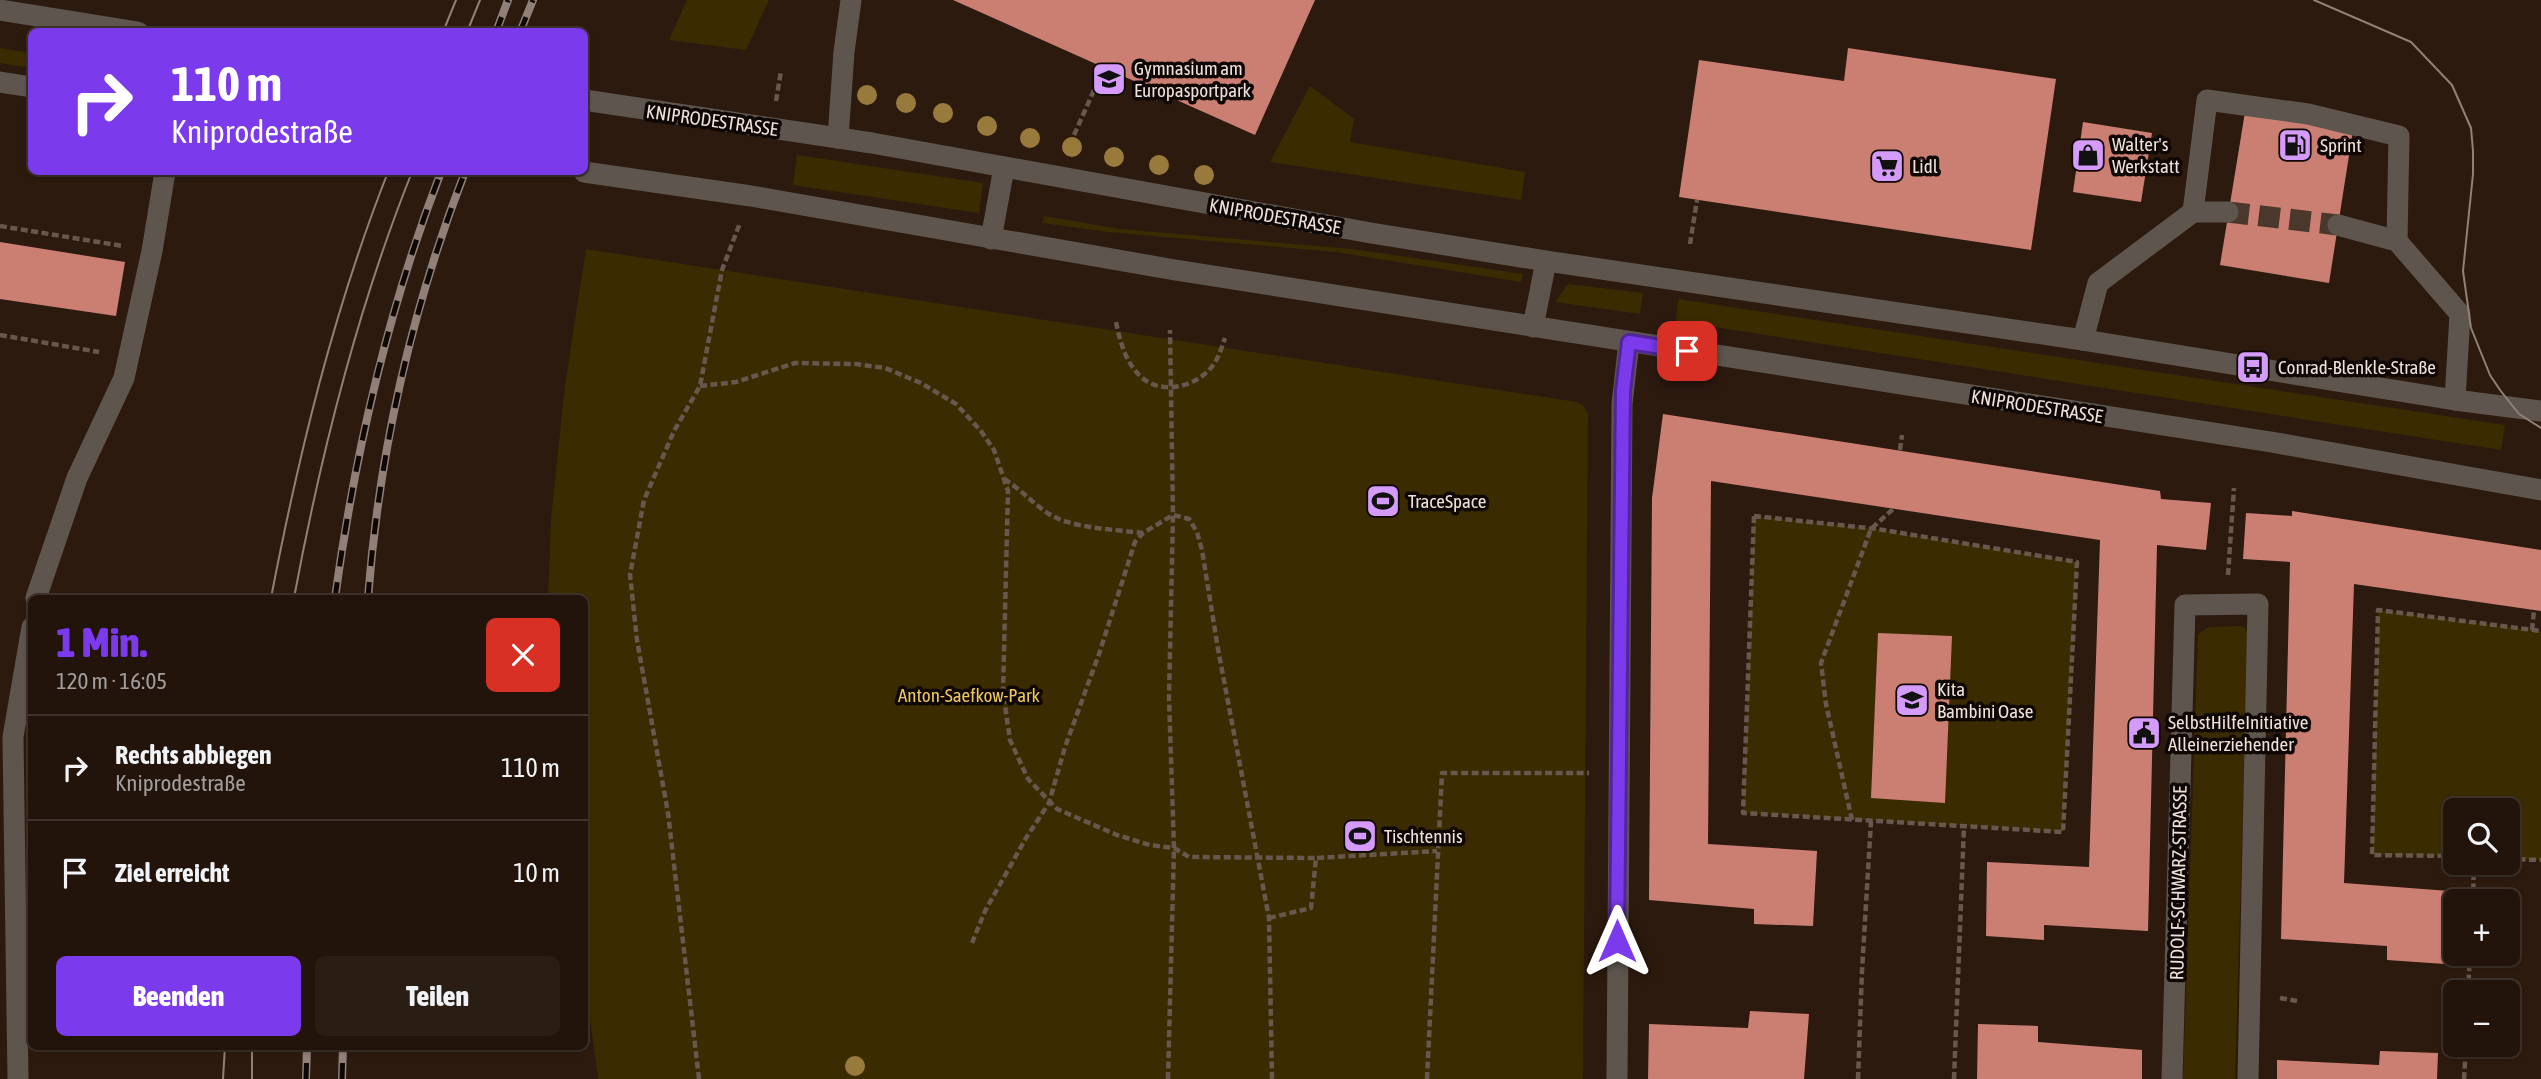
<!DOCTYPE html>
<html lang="de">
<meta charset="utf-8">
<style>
:root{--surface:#22140b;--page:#2a1d14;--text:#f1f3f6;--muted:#a29e9d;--line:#3f332c;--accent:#7c3aed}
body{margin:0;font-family:"Asap Condensed",sans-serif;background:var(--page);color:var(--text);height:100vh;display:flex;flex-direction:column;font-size:26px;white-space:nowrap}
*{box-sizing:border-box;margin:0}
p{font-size:23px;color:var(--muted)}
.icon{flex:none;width:38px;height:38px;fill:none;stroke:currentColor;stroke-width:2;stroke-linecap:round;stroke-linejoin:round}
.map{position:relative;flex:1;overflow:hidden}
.sheet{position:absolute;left:28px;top:595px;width:560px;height:455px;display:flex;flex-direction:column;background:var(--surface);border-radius:10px;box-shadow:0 2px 5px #0004,0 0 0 2px var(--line)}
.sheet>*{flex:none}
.hud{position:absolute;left:28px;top:28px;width:560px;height:147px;border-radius:10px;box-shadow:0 2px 5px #0004,0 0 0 2px var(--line);background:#7c3aed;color:#fff;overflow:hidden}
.buttons{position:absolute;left:2443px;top:798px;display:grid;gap:14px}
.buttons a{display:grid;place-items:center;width:77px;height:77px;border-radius:10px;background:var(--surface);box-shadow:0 2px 5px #0004,0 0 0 2px var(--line);font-size:35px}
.pin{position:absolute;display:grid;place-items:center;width:60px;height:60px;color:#fff;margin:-30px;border-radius:14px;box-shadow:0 4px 10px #0006}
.me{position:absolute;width:77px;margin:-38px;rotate:0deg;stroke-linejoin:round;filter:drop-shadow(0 0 5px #0008)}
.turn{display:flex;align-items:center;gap:24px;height:147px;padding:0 28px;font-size:32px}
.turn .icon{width:91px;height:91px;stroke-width:2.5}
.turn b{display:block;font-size:49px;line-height:60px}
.round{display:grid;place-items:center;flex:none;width:74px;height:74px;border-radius:10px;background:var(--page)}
.summary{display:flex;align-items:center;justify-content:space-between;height:119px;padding:0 28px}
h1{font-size:42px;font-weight:800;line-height:52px;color:var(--accent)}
.button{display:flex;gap:14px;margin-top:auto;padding:14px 28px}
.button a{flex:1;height:80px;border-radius:10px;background:var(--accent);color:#fff;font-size:28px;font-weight:800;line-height:80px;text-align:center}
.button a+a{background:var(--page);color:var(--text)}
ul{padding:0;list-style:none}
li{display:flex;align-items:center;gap:21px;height:105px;padding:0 28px;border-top:2px solid var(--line)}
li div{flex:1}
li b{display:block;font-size:26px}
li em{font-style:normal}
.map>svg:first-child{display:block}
.green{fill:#3a2b00}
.building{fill:#cb7f73}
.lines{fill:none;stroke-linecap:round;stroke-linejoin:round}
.minor-tunnel{stroke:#4a382d;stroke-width:21;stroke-dasharray:21 10;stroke-linecap:butt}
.path{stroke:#68574d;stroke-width:4.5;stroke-dasharray:7 3.5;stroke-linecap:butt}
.minor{stroke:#5e564e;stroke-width:21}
.tram{stroke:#918077;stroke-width:2}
.rail-casing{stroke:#918077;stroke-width:8}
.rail{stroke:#0f0704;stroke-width:5;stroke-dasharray:16;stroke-linecap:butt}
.tree{fill:#987a3d}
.route-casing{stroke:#51269a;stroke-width:18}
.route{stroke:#7c3aed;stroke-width:12}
.labels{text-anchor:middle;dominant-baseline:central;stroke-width:7;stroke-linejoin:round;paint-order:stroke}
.poi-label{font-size:19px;fill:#efe1da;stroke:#0f0704;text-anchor:start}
.street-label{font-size:19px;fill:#efe1da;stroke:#0f0704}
.park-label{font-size:19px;fill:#efc862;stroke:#0f0704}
</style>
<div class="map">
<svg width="2541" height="1079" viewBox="0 0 2541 1079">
<rect width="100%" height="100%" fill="#2d1a0f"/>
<g class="green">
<path d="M687,0H769L746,50L753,51L669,40Z"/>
<path d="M0,48L31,53V68L0,63Z"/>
<path d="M1310,86L1354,119L1350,142L1525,172L1521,200L1270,162Z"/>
<path d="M797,155L983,183L979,213L793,185Z"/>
<path d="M1044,216L1120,229L1353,249L1523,274L1521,282L1336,252L1108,232L1042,223Z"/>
<path d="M586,249L1577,402L1584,406L1588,415L1583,1079H598L584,975V598H548L551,519L565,385Z"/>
<path d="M1568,284L1643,293L1640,314L1555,302Z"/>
<path d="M1678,299L2505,425L2501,450L1676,321Z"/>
<path d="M1754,516L1877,529L2077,562L2063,832L1743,813Z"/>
<path d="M2378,610L2541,631V860L2508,859V810H2455V856L2372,855Z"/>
<path d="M2241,626L2246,629L2248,635L2235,1079H2183L2198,634L2209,627Z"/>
</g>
<g class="building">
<path d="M953,0H1315L1255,135Z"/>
<path d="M1848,48L2056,79L2031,250L1679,197L1699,60L1844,81Z"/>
<path d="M2245,112L2353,130L2329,283L2220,265Z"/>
<path d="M2083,122L2152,133L2141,202L2073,192Z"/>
<path d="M0,242L125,262L116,316L0,299Z"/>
<path d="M1663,414L2160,491L2161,499L2211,503L2206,550L2157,545L2148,931L2044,925V940L1986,936L1987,862L2089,867L2100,540L1711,481L1708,844L1817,851L1813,926L1754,924V909L1649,900L1652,498Z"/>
<path d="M2292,511L2541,550V611L2354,584L2344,883L2449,891L2445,964L2387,960V946L2281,939L2290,562L2243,559L2246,513L2292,516Z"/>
<path d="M1878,633L1952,636L1945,803L1871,798Z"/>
<path d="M1750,1011L1809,1014L1804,1079H1648L1649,1024L1748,1028Z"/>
<path d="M1978,1024L2038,1026V1042L2142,1050V1079H1977Z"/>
<path d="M2380,1051L2438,1053L2437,1079H2277V1060L2379,1065Z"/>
</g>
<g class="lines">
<path class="minor-tunnel" d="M2228,212L2338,225"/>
<g class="path">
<path d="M776,101L781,71"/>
<path d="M1074,135L1104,68"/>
<path d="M0,226L123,246"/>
<path d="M1690,244L1697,200"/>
<path d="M1116,322C1120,342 1126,363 1141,377C1160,394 1190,388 1207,372C1217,363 1221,350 1225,338"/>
<path d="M0,335L99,352"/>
<path d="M700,386L736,382L795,363L856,364L885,368L921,383L956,404L981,431L994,450L1008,491L1003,692L1010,740L1028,779L1057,809L1117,835L1150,845L1174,848L1189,857L1316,858"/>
<path d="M1900,450L1902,435"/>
<path d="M1004,479C1021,489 1033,504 1049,514C1074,529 1113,529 1142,533"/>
<path d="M1754,516L1877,529L2077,562L2063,832L1743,813Z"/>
<path d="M2228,575L2234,488"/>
<path d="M2532,630L2534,610"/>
<path d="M1852,820L1826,704L1821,663L1871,529L1893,509"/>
<path d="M2455,856L2372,855L2378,610L2541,631"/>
<path d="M2508,859L2541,860"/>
<path d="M2473,901L2474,863"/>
<path d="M1269,918L1311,908L1316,858L1437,851"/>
<path d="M972,943L985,911L1026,838L1049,803L1065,747L1099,654L1135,542L1143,533L1173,515L1189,519L1197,532L1202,550L1218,649L1269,918L1272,1079"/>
<path d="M2468,992L2470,954"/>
<path d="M2280,998L2297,1001"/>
<path d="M699,1079L668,813L637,640L630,575L644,500L674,431L700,386L722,270L740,223"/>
<path d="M1168,1079L1174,848L1169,697L1173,515L1170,330"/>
<path d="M1427,1079L1442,773H1589"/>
<path d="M1858,1079L1862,971L1871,821"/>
<path d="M1954,1079L1964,826"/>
<path d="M2464,1079L2466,1045"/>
</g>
<g class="minor">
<path d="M0,10L138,32"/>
<path d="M0,82L32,87"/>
<path d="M584,100L872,143L1371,233L1546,261L2083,340L2455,400L2541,411"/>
<path d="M838,138L844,52L851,0"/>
<path d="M584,172L751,196L1175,270L2271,442L2541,490"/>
<path d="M2193,212L2207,100L2308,114L2399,136L2397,241"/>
<path d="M2338,225L2397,241L2460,314L2455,400"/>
<path d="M991,239L1004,168"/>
<path d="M1533,327L1546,261"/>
<path d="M2083,340L2098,283L2193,212H2228"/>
<path d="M36,598L77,478L124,378L152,251L165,172"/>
<path d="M18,1079L13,737L32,627"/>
<path d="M1617,1079L1622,404L1629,342"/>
<path d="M2172,1079L2185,605L2258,604L2248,1079"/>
</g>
<g class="tram">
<path d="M2314,0L2411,42L2452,85L2471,128L2473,151V174L2463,271L2471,328L2490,375L2500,390L2519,414L2541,428"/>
<path d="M443,32L456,0"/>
<path d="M467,32L480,0"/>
<path d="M271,598C299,453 334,309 388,172"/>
<path d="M294,598C321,453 357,309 412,172"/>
<path d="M252,1046V1079"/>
<path d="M223,1079L225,1046"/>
</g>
<g class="rail-casing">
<g id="rail">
<path d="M496,32L508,0"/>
<path d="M520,32L533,0"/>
<path d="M335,598C355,452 388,309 441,172"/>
<path d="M368,598C379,452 412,308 465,172"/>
<path d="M306,1079L307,1046"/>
<path d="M342,1079L343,1046"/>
</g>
</g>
<use href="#rail" class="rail"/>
</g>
<g class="tree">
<circle cx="867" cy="95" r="10"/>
<circle cx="906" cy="103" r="10"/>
<circle cx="943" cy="113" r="10"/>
<circle cx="987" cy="126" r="10"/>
<circle cx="1030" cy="138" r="10"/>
<circle cx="1072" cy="147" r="10"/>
<circle cx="1114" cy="157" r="10"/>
<circle cx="1159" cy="165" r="10"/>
<circle cx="1204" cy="175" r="10"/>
<circle cx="855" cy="1066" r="10"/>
</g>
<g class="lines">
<g class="route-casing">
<path id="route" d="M1617,941L1623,391L1629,342L1687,351"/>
</g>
<use href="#route" class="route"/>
</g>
<defs>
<g id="school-square" transform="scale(1.75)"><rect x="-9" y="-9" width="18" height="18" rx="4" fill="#d59bfa" stroke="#0f0704"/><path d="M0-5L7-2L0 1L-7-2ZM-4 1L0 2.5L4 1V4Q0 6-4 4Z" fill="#111"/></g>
<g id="fuel-square" transform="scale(1.75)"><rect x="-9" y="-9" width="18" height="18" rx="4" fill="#d59bfa" stroke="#0f0704"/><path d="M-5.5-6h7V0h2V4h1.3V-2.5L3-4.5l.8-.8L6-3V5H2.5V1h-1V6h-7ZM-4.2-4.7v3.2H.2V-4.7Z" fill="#111"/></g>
<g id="shop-square" transform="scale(1.75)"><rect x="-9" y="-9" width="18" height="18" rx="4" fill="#d59bfa" stroke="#0f0704"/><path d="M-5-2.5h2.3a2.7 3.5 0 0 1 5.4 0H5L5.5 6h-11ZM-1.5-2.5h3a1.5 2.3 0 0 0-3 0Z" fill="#111"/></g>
<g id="supermarket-square" transform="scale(1.75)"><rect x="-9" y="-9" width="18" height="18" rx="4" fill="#d59bfa" stroke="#0f0704"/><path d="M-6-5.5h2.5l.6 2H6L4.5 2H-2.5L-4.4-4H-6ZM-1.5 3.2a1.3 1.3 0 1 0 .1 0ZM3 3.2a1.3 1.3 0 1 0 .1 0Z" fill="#111"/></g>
<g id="bus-square" transform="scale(1.75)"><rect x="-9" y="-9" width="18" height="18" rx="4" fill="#d59bfa" stroke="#0f0704"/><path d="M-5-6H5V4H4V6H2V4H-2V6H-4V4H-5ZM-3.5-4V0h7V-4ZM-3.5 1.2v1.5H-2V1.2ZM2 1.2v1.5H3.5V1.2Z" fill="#111"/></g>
<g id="stadium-square" transform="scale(1.75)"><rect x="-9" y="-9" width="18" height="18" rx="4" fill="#d59bfa" stroke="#0f0704"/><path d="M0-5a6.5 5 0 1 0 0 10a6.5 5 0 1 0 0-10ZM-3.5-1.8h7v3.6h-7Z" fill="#111"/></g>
<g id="civic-square" transform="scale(1.75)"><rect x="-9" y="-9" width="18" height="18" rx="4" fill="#d59bfa" stroke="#0f0704"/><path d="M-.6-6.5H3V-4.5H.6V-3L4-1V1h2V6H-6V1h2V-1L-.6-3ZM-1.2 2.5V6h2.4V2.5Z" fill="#111"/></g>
</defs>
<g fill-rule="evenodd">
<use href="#school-square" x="1109" y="79"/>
<use href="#fuel-square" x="2295" y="145"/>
<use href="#shop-square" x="2088" y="155"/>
<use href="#supermarket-square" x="1887" y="166"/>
<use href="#bus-square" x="2253" y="367"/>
<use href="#stadium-square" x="1383" y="501"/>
<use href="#school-square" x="1912" y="700"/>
<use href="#civic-square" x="2144" y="733"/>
<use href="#stadium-square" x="1360" y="836"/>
</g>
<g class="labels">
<g class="poi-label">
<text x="1134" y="68">Gymnasium am<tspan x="1134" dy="22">Europasportpark</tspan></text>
<text x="2112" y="144">Walter's<tspan x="2112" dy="22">Werkstatt</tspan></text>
<text x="2320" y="145">Sprint</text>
<text x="1912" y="166">Lidl</text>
<text x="2278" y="367">Conrad-Blenkle-Straße</text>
<text x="1408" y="501">TraceSpace</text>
<text x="1937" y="689">Kita<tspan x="1937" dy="22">Bambini Oase</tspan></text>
<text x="2168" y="722">SelbstHilfeInitiative<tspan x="2168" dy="22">Alleinerziehender</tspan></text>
<text x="1384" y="836">Tischtennis</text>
</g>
<g class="street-label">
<text transform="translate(712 120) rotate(8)">KNIPRODESTRASSE</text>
<text transform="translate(1275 216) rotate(10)">KNIPRODESTRASSE</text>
<text transform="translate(2037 406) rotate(9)">KNIPRODESTRASSE</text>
<text transform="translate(2178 883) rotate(-89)">RUDOLF-SCHWARZ-STRASSE</text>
</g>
<g class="park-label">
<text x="969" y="695">Anton-Saefkow-Park</text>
</g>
</g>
</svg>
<div class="buttons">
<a><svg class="icon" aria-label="search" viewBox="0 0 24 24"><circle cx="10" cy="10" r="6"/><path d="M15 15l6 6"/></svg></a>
<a>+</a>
<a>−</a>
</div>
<div class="pin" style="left:1687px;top:351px;background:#d93025"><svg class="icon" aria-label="arrive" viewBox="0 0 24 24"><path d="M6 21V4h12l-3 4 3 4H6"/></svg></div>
<svg class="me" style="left:1617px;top:941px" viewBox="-20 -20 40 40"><path d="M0-17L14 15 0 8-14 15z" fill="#7c3aed" stroke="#fff" stroke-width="4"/></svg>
<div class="hud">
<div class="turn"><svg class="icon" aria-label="right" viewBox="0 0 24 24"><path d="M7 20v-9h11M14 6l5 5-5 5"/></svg><div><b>110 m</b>Kniprodestraße</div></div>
</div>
<section class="sheet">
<div class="summary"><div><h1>1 Min.</h1><p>120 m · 16:05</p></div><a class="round" style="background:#d93025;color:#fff"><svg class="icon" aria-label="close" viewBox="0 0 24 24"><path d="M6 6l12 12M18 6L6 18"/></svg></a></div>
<ul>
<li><svg class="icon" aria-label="right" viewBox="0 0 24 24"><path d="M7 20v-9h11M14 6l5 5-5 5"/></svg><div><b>Rechts abbiegen</b><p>Kniprodestraße</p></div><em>110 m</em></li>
<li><svg class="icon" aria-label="arrive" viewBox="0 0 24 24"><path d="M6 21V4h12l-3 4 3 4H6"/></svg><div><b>Ziel erreicht</b></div><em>10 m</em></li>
</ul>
<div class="button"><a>Beenden</a><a>Teilen</a></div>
</section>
</div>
